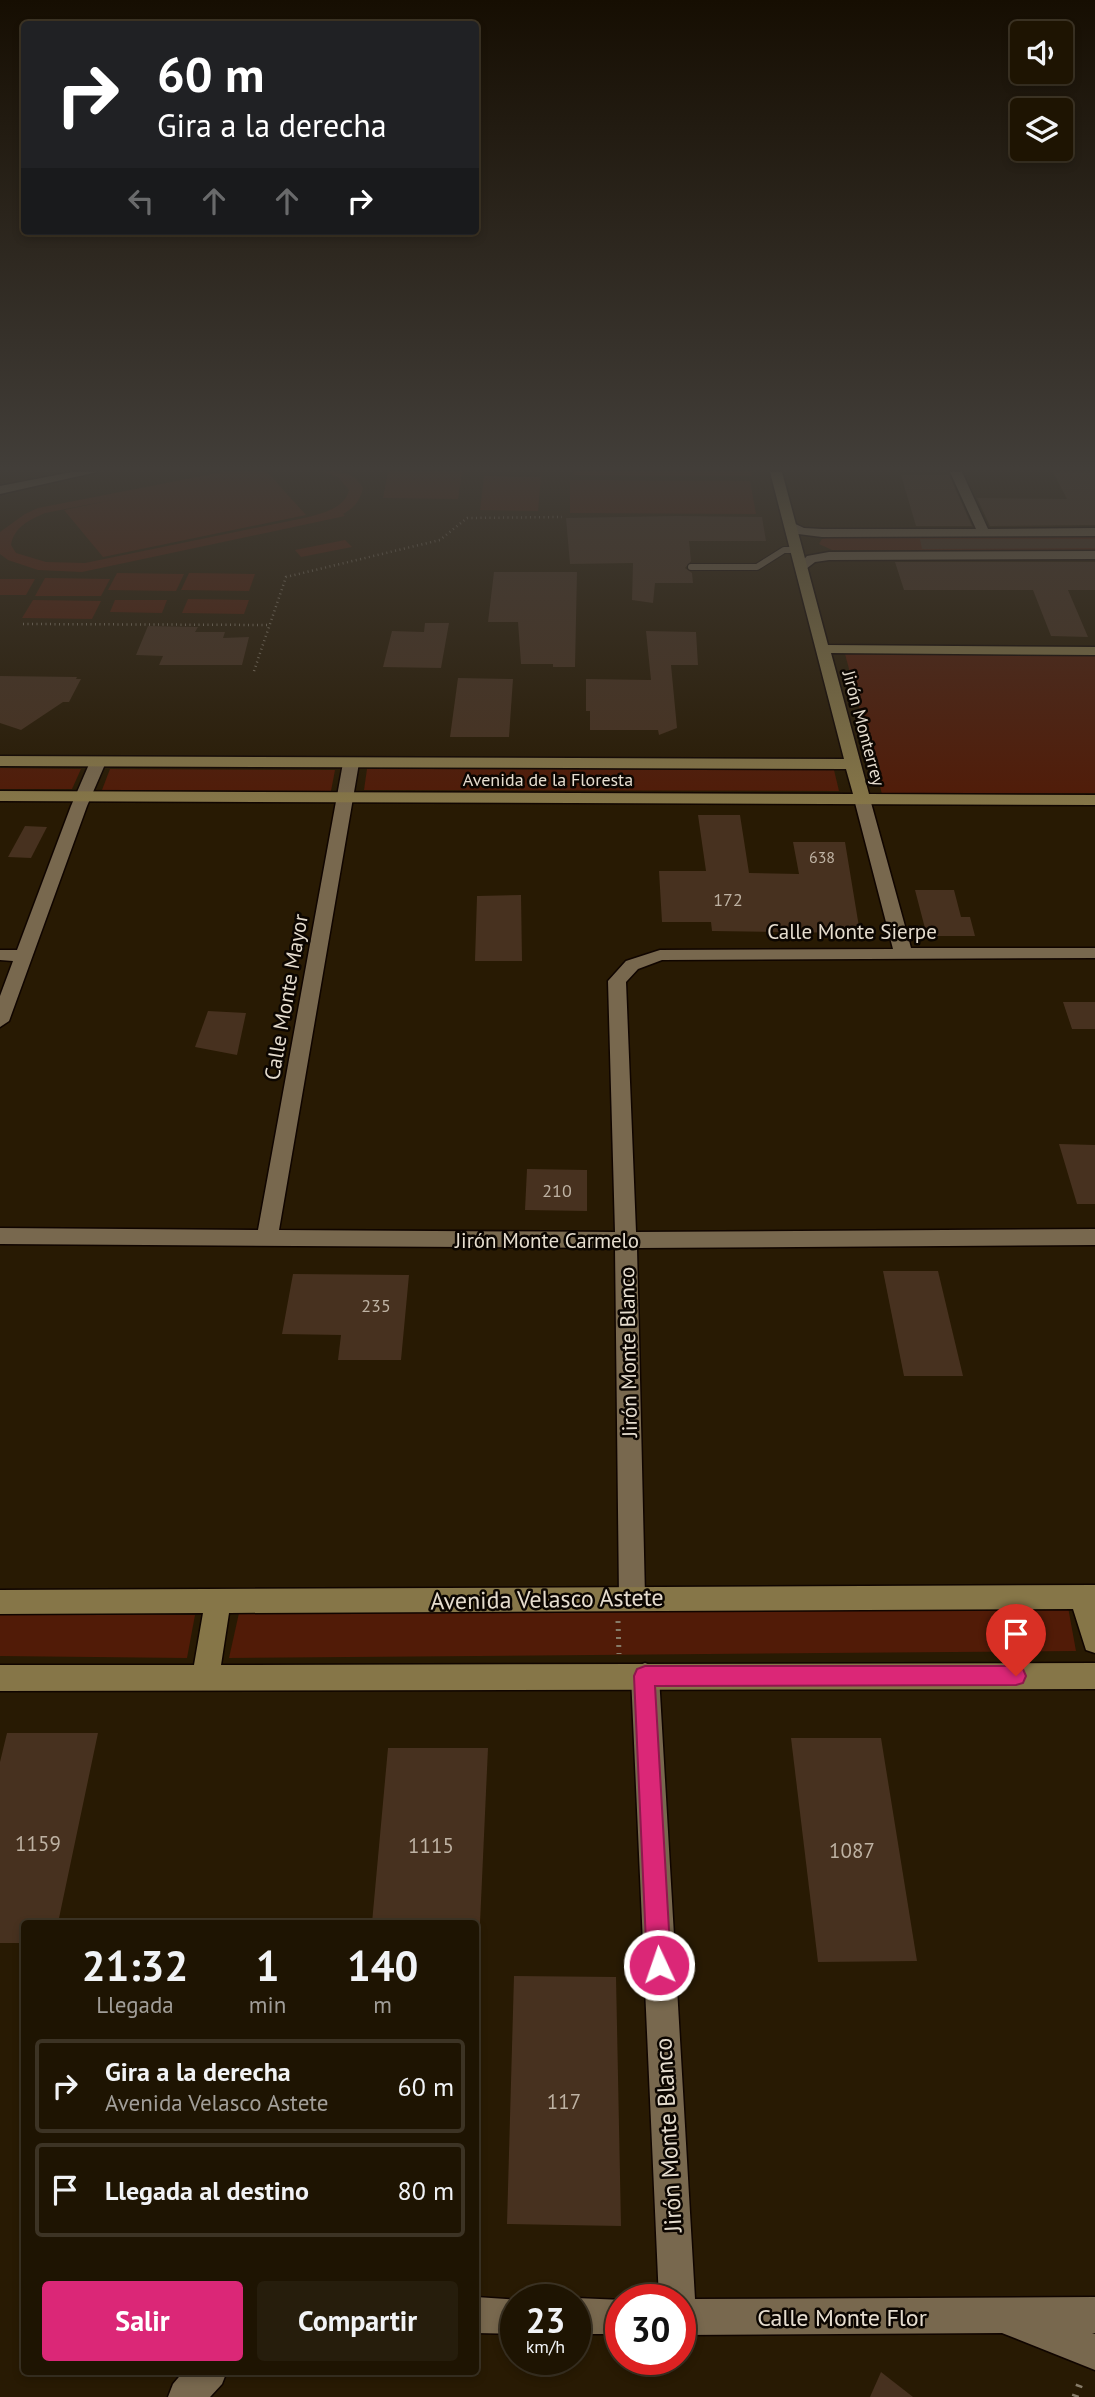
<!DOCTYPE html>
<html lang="es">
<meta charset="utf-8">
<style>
:root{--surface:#1e1402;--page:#261d0c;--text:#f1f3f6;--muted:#a19e99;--line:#3c3324;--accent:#db2777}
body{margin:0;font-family:"PT Sans",sans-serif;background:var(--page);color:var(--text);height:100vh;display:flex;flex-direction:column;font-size:26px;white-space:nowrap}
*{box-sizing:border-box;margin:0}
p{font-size:23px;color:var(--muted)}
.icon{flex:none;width:38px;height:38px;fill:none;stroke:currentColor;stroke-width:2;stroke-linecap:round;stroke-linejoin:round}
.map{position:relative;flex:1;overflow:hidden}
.drawer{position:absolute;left:21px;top:1920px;width:458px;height:455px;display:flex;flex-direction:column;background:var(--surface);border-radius:7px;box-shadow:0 4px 10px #0003,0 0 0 2px var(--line)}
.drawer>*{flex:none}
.guide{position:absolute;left:21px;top:21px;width:458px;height:214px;border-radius:7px;box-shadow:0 4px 10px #0003,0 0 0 2px var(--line);background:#202124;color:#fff;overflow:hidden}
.controls{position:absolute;left:1010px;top:21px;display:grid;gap:14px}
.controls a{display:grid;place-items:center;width:63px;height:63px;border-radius:7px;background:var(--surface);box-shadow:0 4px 10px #0003,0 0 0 2px var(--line);font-size:35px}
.speed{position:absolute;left:500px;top:2284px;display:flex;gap:14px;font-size:35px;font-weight:700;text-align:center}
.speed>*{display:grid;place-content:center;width:91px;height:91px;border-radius:50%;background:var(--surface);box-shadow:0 4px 10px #0003,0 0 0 2px var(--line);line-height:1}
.speed small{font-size:18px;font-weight:400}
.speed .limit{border:10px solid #d22;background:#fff;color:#111}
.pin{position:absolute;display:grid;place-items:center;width:60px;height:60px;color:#fff;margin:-72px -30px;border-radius:50% 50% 50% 0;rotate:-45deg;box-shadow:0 0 7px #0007}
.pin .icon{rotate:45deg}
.me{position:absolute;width:77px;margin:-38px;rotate:357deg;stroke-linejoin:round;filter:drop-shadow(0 0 5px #0008)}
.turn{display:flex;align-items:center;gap:24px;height:147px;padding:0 21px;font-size:32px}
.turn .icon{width:91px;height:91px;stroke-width:2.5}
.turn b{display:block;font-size:49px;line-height:60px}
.lanes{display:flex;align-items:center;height:66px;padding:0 21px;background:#0003;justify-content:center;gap:35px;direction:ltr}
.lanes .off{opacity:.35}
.eta{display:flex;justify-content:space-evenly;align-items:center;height:119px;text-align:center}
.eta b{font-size:42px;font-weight:600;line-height:49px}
.action{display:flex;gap:14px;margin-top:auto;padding:14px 21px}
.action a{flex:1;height:80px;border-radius:7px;background:var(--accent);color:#fff;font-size:28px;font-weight:600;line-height:80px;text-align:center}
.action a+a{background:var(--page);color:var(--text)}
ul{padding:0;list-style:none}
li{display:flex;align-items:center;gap:21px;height:94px;margin:0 14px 10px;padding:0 7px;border:4px solid var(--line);border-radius:7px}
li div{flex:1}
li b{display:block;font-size:26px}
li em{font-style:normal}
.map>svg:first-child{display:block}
.green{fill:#511b07}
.building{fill:#47311f}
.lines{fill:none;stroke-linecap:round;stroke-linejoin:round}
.lane-casing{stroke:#100500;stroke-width:8}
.street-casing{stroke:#100500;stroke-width:3}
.secondary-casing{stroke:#100500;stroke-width:3}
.path-far2{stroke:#877c69;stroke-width:2.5;stroke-dasharray:1 3.5;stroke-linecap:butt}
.path-far1{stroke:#877c69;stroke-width:5;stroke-dasharray:2 6;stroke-linecap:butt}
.path{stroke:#877c69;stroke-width:7;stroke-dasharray:2.5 8;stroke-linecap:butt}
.lane{stroke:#78684e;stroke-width:6}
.street{fill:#78684e;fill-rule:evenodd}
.secondary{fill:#867648;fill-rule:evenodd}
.route{fill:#db2777;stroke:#8e194d;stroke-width:2}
.labels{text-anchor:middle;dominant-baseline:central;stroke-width:5;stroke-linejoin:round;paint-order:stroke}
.far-number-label{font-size:16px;fill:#beb2a3}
.far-street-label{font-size:18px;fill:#e6ddcf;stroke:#0c0601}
.number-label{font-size:18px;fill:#beb2a3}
.street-label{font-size:21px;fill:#e6ddcf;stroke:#0c0601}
.near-number-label{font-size:21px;fill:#beb2a3}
.near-street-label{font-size:24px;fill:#e6ddcf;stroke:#0c0601}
</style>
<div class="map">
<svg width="1095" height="2397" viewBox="0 0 1095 2397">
<rect width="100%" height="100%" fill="#281a03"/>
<g class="green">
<path d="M223,472H267L306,515L103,557L64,510L117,499L45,513C29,520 14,527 11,545L16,553L46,562L85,563L304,518C320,514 345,509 349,490L338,477L323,472C341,472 353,471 363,488C360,501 355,507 343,514L345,516L82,572L38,570L8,560L0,554V532L25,514L38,508Z"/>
<path d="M388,472H462L458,499L383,498Z"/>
<path d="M574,472H751L752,476L574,475Z"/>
<path d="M484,476L541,477L538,511L480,510Z"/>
<path d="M570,480L750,481L756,514L570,513Z"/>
<path d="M829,537H1095V550H832L819,544L822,539Z"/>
<path d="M345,540L352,547L301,557L295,550Z"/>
<path d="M117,573L184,574L176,591L108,590Z"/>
<path d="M189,573L255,574L249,591L181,590Z"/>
<path d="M45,578L110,579L101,596H35Z"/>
<path d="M0,579H35L26,595H0Z"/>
<path d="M188,599L249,600L244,614L182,613Z"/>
<path d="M33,600L101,601L92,619L22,618Z"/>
<path d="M115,600H167L162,613L110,612Z"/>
<path d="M844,650L1095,654V793L882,794Z"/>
<path d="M0,768L81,769L72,789H0Z"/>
<path d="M110,769L335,770L331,791L102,790Z"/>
<path d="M367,769L834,770L839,791L364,790Z"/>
<path d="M1068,1607L1076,1651L229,1658L239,1613Z"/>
<path d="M0,1613L195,1615L187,1658L0,1656Z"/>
</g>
<g class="building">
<path d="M1053,472H1095V525L990,526L977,498L1067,499Z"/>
<path d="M901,475H949L972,526H916Z"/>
<path d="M677,516L762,517L766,541H689L691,561L685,568L692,573L693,583H655L653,603L632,600L633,563L570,564L566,518Z"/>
<path d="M920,539H1095V548L922,549Z"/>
<path d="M895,562H1095V590H1068L1088,637L1051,636L1033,590H904Z"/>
<path d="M494,572H577L575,667H553V664H521L518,622H488Z"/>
<path d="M425,623H449L441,668L383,667L392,631L424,632Z"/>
<path d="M148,626L198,627L195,632H225L223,638L249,637L242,665H159L163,656L136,655Z"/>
<path d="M646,631L696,632L698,665H671L677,728L659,735L658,730H590V711H586V679L651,680Z"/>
<path d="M0,676L77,677L76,679H81L69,702H63L21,730L0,723Z"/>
<path d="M458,678L513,679L509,737H450Z"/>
<path d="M698,815H740L749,873L799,874L793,842H845L860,933L712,931L711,922H662L659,871H706Z"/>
<path d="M25,826L47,827L31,858L8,857Z"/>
<path d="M915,890H954L961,917H970L975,936H927Z"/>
<path d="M521,895L522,961H475L477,896Z"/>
<path d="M1063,1002H1095V1029H1072Z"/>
<path d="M208,1011L246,1013L237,1055L195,1047Z"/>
<path d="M1059,1144L1095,1145V1204H1077Z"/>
<path d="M527,1169L587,1170V1211L525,1210Z"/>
<path d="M883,1271H938L963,1376H904Z"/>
<path d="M293,1274L409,1275L401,1360H338L341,1335L282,1334Z"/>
<path d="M7,1733H98L58,1923H24V1943H0V1762Z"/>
<path d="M791,1738H881L917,1961L818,1962Z"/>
<path d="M388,1748H488L480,1923H372Z"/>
<path d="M514,1976L616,1977L621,2226L507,2224Z"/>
<path d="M881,2372L913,2397H870Z"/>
</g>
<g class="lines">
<g class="lane-casing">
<path id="lane" d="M691,567H757L784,550H796"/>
</g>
<g class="street-casing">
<g id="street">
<path d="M72,472H97L0,494V486Z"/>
<path d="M950,472H962L988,529L1095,528V536L822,537L798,534L785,526L791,522L804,528L822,529H976Z"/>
<path d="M1095,551V559L829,560L815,562L802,572L796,568L807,556L829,552Z"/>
<path d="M98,757L106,762L87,806L9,1021L0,1027V996L13,961L0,960V950H17L71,806L90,762Z"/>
<path d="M351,758L359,763L279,1230L615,1232L608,981L626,961L660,950L893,949L854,799L856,796H868L870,799L911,948H1095V958L662,960L638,969L626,982L636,1232L1095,1229V1245L637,1248L645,1597L641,1605L632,1609L623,1605L619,1597L615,1248L0,1244V1228L258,1230L343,763Z"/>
<path d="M645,1663L655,1667L659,1676L695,2299L1095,2297V2333H1092L1095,2334V2370L1002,2333L681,2335V2300H659L631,1676L635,1667Z"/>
<path d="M476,2297L519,2300H516V2334L476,2333Z"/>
<path d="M576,2298L624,2300H621V2334H576V2300H573Z"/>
<path d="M184,2371H227L222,2384L210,2397H168L173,2384Z"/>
</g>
</g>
<g class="secondary-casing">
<g id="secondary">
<path d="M770,472H782L828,645L1095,647V655L831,653L869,794L1095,795V805L0,801V791L853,794L846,769L0,766V756L844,759Z"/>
<path d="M1095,1585V1653L1086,1650L1073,1609L229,1613L221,1665L1095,1663V1689L0,1691V1665H194L203,1613L0,1614V1590Z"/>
</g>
</g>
<g class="path-far2">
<path d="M23,624L270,625"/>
<path d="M254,671L286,577L440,540L467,518L562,517"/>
</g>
<path class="path-far1" d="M618,1621L619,1654"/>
<path class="path" d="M1075,2397L1082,2378"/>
<use href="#lane" class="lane"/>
<use href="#street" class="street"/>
<use href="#secondary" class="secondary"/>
</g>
<linearGradient id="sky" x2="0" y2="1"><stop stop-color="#160e02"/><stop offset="0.58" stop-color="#423e39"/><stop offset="1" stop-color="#423e39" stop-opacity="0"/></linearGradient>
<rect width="1095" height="808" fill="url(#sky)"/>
<path class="route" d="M645,1666H1016L1023,1669L1026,1676L1023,1683L1016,1685L655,1686L671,1965L667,1973L659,1977L651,1973L647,1965L634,1676L637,1669Z"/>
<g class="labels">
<g class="far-number-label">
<text x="822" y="857">638</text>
</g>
<g class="far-street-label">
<text transform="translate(864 728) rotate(75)">Jirón Monterrey</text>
<text x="548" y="779">Avenida de la Floresta</text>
</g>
<g class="number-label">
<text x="728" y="899">172</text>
<text x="557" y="1190">210</text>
<text x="376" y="1305">235</text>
</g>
<g class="street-label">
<text x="852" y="931">Calle Monte Sierpe</text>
<text transform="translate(286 997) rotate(-80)">Calle Monte Mayor</text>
<text x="547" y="1240">Jirón Monte Carmelo</text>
<text transform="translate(628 1352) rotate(-91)">Jirón Monte Blanco</text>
</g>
<g class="near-number-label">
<text x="38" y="1843">1159</text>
<text x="431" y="1845">1115</text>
<text x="852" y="1850">1087</text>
<text x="564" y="2101">117</text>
</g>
<g class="near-street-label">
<text transform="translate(547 1599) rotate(-1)">Avenida Velasco Astete</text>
<text transform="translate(668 2135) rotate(-93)">Jirón Monte Blanco</text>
<text x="842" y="2317">Calle Monte Flor</text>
</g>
</g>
</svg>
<div class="controls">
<a><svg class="icon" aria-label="sound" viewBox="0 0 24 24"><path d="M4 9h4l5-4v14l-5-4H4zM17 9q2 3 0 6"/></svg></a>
<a><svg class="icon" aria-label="layers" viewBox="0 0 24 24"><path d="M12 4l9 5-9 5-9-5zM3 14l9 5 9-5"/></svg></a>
</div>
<div class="speed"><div>23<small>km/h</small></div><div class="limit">30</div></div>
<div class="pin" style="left:1016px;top:1676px;background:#d93025"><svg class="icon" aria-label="arrive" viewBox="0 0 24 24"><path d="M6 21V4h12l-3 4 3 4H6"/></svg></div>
<svg class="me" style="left:659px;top:1965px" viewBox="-20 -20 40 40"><circle r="17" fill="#db2777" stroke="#fff" stroke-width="3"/><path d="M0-11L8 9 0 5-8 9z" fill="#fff"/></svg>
<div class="guide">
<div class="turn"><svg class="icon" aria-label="right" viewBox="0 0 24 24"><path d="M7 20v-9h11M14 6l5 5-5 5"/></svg><div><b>60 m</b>Gira a la derecha</div></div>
<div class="lanes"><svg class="icon off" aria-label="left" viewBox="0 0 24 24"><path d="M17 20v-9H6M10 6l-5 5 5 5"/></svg><svg class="icon off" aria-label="ahead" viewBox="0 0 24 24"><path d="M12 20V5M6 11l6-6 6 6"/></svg><svg class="icon off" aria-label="ahead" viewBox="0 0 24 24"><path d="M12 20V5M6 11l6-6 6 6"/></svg><svg class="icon" aria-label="right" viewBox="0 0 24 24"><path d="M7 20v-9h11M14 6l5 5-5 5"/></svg></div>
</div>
<section class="drawer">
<div class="eta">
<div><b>21:32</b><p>Llegada</p></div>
<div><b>1</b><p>min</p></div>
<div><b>140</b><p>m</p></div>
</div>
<ul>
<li><svg class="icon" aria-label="right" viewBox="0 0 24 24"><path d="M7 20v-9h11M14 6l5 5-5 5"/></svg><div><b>Gira a la derecha</b><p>Avenida Velasco Astete</p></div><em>60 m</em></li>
<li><svg class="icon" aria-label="arrive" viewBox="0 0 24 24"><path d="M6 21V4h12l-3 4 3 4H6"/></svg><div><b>Llegada al destino</b></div><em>80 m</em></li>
</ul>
<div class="action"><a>Salir</a><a>Compartir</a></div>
</section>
</div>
